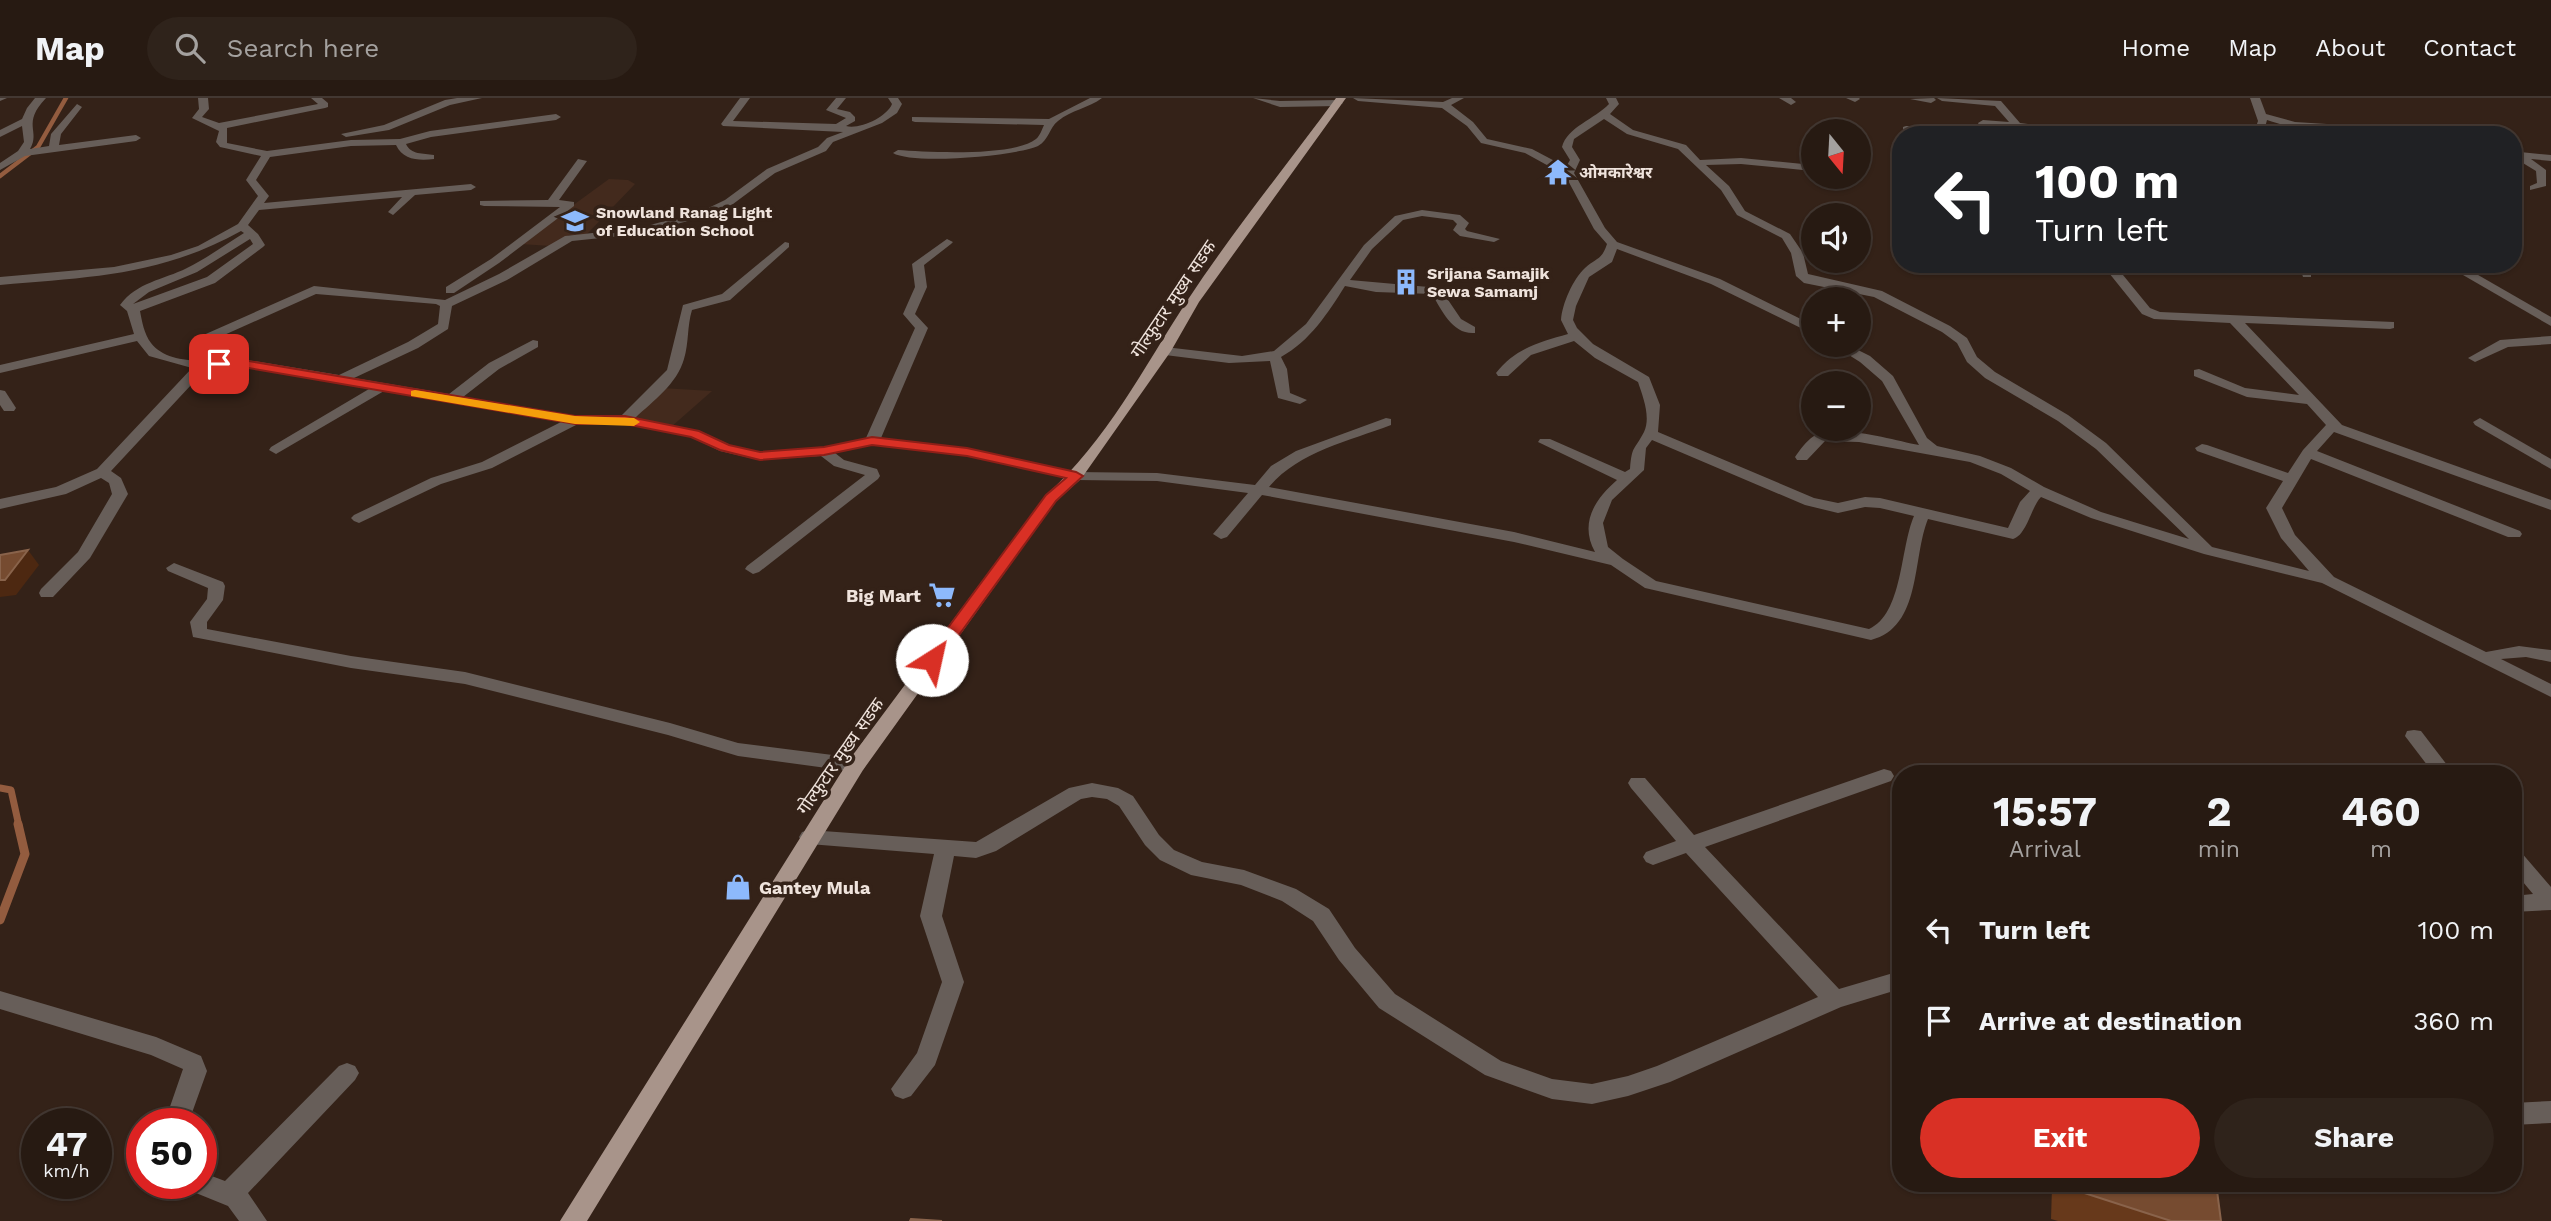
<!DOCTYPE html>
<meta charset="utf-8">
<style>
:root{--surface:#271a12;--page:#2f231b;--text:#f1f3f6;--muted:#a4a19f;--line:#433832;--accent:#d93025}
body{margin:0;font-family:"Work Sans","Noto Sans Devanagari",sans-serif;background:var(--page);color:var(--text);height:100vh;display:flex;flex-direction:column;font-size:26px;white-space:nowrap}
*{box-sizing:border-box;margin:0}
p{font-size:23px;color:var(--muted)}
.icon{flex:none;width:38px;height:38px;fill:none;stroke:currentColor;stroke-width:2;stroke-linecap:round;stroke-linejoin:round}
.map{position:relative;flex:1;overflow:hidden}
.side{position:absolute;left:1892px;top:667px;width:630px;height:427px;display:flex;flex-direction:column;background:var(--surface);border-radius:28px;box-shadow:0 2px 5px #0004,0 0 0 2px var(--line)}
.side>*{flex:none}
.guide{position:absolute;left:1892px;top:28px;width:630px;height:147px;border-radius:28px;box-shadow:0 2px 5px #0004,0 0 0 2px var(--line);background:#202124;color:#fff;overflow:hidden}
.needle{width:46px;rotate:162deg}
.controls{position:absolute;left:1801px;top:21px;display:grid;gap:14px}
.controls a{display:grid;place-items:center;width:70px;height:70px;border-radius:50%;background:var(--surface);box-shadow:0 2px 5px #0004,0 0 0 2px var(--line);font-size:35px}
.speed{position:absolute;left:21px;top:1010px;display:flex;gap:14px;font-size:35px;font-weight:700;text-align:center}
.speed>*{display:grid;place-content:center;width:91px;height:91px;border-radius:50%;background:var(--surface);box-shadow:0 2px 5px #0004,0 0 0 2px var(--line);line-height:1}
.speed small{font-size:18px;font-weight:400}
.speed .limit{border:10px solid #d22;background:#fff;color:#111}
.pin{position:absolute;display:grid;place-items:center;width:60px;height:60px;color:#fff;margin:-30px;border-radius:14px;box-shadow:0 4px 10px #0006}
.me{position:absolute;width:77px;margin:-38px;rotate:35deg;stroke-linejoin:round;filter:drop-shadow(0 0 5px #0008)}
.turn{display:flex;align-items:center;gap:24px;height:147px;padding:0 28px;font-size:32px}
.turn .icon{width:91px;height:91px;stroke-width:2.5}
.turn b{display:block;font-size:49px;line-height:60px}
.eta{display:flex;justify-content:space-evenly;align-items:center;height:119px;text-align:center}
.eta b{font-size:42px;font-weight:700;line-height:49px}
.action{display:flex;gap:14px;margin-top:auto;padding:14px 28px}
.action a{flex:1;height:80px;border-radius:42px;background:var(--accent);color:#fff;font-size:28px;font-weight:700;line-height:80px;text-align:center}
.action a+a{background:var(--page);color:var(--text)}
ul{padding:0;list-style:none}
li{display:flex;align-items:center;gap:21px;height:91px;padding:0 28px}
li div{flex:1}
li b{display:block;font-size:26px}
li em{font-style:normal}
header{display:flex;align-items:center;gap:42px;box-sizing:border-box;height:98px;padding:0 35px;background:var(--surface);border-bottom:2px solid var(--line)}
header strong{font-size:33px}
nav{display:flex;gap:38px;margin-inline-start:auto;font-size:24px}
.search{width:490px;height:63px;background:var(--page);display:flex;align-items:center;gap:18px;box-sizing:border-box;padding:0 24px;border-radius:38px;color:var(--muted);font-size:26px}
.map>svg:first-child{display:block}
.built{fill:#432a1d}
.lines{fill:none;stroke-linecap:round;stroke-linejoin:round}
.stream-far2{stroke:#935c3f;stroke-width:4.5}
.stream-far1{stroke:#935c3f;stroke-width:7}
.stream{stroke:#935c3f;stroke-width:9}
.minor{fill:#675e59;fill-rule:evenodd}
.major{fill:#a8948a;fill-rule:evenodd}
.wall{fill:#67391b}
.shaded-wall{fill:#4d2811}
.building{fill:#764b30;stroke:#89634b;stroke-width:2}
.route{fill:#d93025;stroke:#8d1f18;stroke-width:2}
.slow{fill:#f59e0b}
.labels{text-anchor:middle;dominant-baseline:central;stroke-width:7;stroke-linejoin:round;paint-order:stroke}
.far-poi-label{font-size:16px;font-weight:bold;fill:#efe3dc;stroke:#342218;text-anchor:start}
.street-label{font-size:18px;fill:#efe3dc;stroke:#342218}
.poi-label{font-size:18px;font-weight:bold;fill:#efe3dc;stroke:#342218;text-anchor:end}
</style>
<header>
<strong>Map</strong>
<div class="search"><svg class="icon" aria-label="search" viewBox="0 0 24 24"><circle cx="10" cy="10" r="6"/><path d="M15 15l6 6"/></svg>Search here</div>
<nav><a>Home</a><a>Map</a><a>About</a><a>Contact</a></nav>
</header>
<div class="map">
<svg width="2551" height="1123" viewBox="0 0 2551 1123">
<rect width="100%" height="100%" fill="#342218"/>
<g class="built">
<path d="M609,81L628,82L635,86L588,135L583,138L569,137L551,148L520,146Z"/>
<path d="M661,290L712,293L671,329L633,321Z"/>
</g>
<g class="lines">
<path class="stream-far2" d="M0,78L38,49L66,0"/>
<path class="stream-far1" d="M0,690L11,692L19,728"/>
<path class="stream" d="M0,822L25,756L18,726"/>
<g class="minor">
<path d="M0,0H7L0,3Z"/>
<path d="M35,0H46C21,26 41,33 30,51L49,48L51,36L77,6L82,9L61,36L59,47L136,37L141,40L136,43L25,58L0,72V65L18,53L24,44L22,28L0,39V32L22,21L27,10Z"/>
<path d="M198,0H208L209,11L202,19L219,25L318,6L311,0H322L328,5V9L325,10L227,30V45L267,53L351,42L400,41L430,33L556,16L561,19L556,22L431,39L406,46C411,57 423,55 434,57V61C419,63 403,62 396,47L351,48L270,59L256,82L269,98L264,105L471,86L476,89L471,92L415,97L393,117L388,114L402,99L259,112L248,127L258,136L265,147L263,149L215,185L140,213C142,223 144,236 151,245C166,265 202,264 224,261L199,245V239L314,188L445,202L499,176L565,138L639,130L702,113L725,102L767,71L818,49L827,40L843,34L723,28L721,26L740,0H750L733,23L836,26L846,20L826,12L836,0H846L837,11L850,14L855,19V23L846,28C859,32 887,19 892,6L888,0H898L902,6L897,15L882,25L833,44L826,53L775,75L733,106L710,117L640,136L572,143L507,182L452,208L448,231L418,250L354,280L449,296L489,265L533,242L538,243V249L499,271L463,299L575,318H621L667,272L683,207L722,196L785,144L789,145V149L730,202L692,212C687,228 689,245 684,261C677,286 653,303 635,320L700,333L730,347L759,354L824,349L866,340L915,230L903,216L915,189L912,166L947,141L953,144L951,146L924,167L927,189L915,216L928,230L881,340L967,350L1076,374L1157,375L1255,387L1271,368L1296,353L1386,320L1391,321V327C1349,343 1298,354 1269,389L1514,434L1595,454C1579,425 1595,401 1617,382L1538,344L1540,341H1550L1625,374L1630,371C1632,347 1634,353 1644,334C1651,319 1643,299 1638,284L1595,260L1574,243L1531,257L1508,278H1498L1496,275C1515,250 1540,244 1568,236L1561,222C1562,206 1573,181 1585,170C1596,160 1602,162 1607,146L1594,131L1565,77L1525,55L1481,45L1467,28L1442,10L1358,3L1353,0L1443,4L1452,0H1464L1451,7L1473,24L1487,41L1532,51L1566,69L1570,62L1562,49C1567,29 1595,21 1609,6L1606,0H1616L1619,6L1610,16L1633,32L1686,47L1700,62L1741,60L1813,67V73L1741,66L1706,67L1729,88L1745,113L1790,136L1803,155L1808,176L1882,193L1950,228L1967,240L1977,259L1995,274L2068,317L2106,345L2212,449L2309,473L2281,440L2266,410L2283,383L2197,353L2195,350L2202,346L2207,347L2288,375L2303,352L2326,327L2307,306L2247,299L2194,278V272L2199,271L2245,290L2299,297L2230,225L2154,221L2142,216L2109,175L2013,176L2007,172L2009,170L2114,166L2150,210L2160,214L2394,224V230L2390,231L2245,225L2342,327L2551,402V412L2334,334L2317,353L2520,433L2522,436L2520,439H2508L2311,361L2282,410L2295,437L2334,479L2486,554L2519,548L2551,552V564L2526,559L2501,561L2551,586V599L2322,485L2204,456L2091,420L2041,399C2031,409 2027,437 2013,441L1928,421C1912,460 1922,529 1871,542L1645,490L1611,467L1514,444L1262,397L1227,439L1221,441L1213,436L1248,395L1157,383L1076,382L967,358L872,347L835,355L844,362L877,371L880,378L878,381L759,474L753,476L745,471L747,468L865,377L834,368L821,358L759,362L720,353L691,339L625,326H578L492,370L441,386L359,425L354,423L351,420L354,417L431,380L482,364L561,324L384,293L276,356L269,352L271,349L369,291L237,268L205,272L111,373L121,380L128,396L90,460L53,499H41L39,495L41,491L78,454L112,396L109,385L101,380L66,396L0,411V401L56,389L97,371L192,270L149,258L137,243L0,275V267L134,236L127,213L120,207C137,184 163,182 187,170C207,160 225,147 244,135L241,133C160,178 90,179 0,187V179L114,169L171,157L198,148L238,126L258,98L246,82L261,58L220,49L216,44L219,33L192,20L199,11ZM1604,21L1627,36L1678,51L1721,92L1737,117L1782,140L1791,155L1796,178L1804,185L1874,199L1942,234L1957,245L1967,264L1985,280L2058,323L2096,351L2189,441L2101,414L2044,389L2011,370L1980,358L1937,348L1927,340L1893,278L1870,258L1848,247H1833L1860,264L1882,283L1919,347C1892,342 1839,325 1814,338C1806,343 1800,352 1795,359L1797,362H1807L1825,343L1859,344L1970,364L2001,376L2030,393L2020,404L2008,430L1880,400L1865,399L1838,405L1814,400L1658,334L1660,307L1649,279L1593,246L1577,230L1573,222L1576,208L1589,179L1612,164L1617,151L1711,186L1813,236V227L1720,181L1617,144L1605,130L1574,75L1580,62L1572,49L1574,41ZM250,141L253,146L207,179L133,206L149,194L197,174ZM316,196L436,206L440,208L438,226L408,244L339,277L241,261L213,242ZM1652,342L1805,407L1838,415L1865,409L1880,410L1914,418C1900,450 1903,516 1869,531L1656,483L1623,461L1608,449L1603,425L1612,402L1644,372L1646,350Z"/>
<path d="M457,0H482L450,7L389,32L346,39L341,36L384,27L445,2Z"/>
<path d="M1090,0H1102C1089,10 1071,12 1058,23C1049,30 1049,42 1038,48C1016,58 912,67 893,55L898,52C927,54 1013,59 1036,41C1040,38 1042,31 1044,27L915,24L912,23V19L1049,21Z"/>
<path d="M1253,0L1280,3L1338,2L1343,5L1338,8L1280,9Z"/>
<path d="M1779,0H1791L1796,4L1791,7Z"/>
<path d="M1846,0H1859L1860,1L1855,4Z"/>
<path d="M1934,0L1936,2L1931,5L1910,1Z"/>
<path d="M1937,0L2001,3L2020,25L2028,26L2043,37H2031L2023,31L1989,28L1991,32L1986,35L1903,33V29L1906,28L1980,29L1978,25L1983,22L2009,24L1995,8L1942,3Z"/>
<path d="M2250,0H2260L2266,16L2295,24L2327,26L2332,29C2316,39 2284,27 2267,22L2263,37H2253L2258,23Z"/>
<path d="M2520,54L2551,57V63L2531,61L2546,72V88L2530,92V88L2537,85L2536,73L2513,59V55Z"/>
<path d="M578,61L587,63L559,102L574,104V108L499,165L454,195H446V189L491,161L560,109L484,108L480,107V103L548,102Z"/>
<path d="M1422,112L1460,117L1469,125L1465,131L1467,133L1500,141L1494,144L1460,138L1453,132L1457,126L1453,122L1422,118L1403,122L1372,151L1350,182L1440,190L1461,221L1475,229V235C1453,237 1442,213 1432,196L1376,194L1345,188C1328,215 1310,243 1281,259L1287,271L1290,295L1307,302L1300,306L1278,300L1270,263L1229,265L1165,257L1159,253L1165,249L1242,258L1274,253L1306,226L1364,147L1395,118Z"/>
<path d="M2299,166H2311V179H2303Z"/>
<path d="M2444,166H2459L2551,219V228Z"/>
<path d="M2551,238V246L2508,249L2475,264L2468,260L2500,242Z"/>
<path d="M0,292L5,293L16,310L14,313H4L0,307Z"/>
<path d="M2480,320L2551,361V371L2475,327L2473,324Z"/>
<path d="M174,465L223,484L225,488L223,502L207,524V531L351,558L465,574L670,625L738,645L856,660L863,662L866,667L863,672L856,674L738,658L668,637L465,586L351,570L193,539L190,524L207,501L208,490L168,473L166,470Z"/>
<path d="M2414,632L2421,633L2454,676H2434L2405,638L2407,633Z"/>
<path d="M1884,671L1891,673L1894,678L1891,683L1705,749L1839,891L1900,873V891L1841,909L1670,984L1628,998L1592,1006L1552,1001L1485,977L1379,910L1339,862L1313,823L1282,803L1241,787L1191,777L1160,762L1145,747L1119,708L1107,701L1092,699L1081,701L996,753L976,760L954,758L942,818L964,884L935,967L911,998L903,1001L895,998L891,991L917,955L942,884L920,818L934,756L809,746L802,744L799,739L802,734L809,732L976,744L1069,690L1092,685L1118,690L1133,698L1159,737L1174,752L1202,764L1244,772L1296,791L1329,811L1355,850L1395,896L1501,963L1552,981L1592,986L1628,978L1657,968L1818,899L1686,755L1653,767L1646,764L1643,759L1646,754L1676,743L1631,690L1628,685L1631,680H1645L1694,737Z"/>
<path d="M2513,750L2520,753L2551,789V812L2513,814V798L2533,796L2513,772Z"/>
<path d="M0,893L156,939L201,958L207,973L188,1026H164L183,971L151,957L0,911Z"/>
<path d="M347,965L355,968L359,975L355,982L248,1095L267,1123H239L228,1108L191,1093L187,1085H201V1074L225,1083L339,968Z"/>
<path d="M2551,1003V1025L2513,1027V1005Z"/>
</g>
<path class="major" d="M1336,0H1346L1199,204L1171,253L1081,381L1056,403L863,672L587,1123H560L849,662L1046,397C1106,344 1144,269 1187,203C1233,133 1287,67 1336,0Z"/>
</g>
<path class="wall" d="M2054,1085H2216L2221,1123H2058L2051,1121L2052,1089Z"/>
<path class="shaded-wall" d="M28,452L39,467L16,497L0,499V482Z"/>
<g class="building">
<path d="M28,452L5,482H0V457Z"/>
<path d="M2072,1085H2216L2221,1123H2171L2072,1091Z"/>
<path d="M911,1121L942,1123H910Z"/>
</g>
<path class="route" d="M237,261L575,318H625L699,333L729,347L760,354L824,349L872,339L967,350L1076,374L1083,378L1056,403L938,566L932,567L924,562L927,558L1046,397L1066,380L967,358L872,347L824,357L760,362L720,352L691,339L625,326H575L237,268L219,270L213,266L219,263Z"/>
<path class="slow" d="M415,292L575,318L634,320L640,324L634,328L575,326L411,298V293Z"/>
<defs>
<g id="temple-bare" transform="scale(2.1)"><path d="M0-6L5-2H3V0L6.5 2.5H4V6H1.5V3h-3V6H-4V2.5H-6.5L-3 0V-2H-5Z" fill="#8db9fc" stroke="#342218" stroke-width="2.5" paint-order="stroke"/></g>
<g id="school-bare" transform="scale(2.1)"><path d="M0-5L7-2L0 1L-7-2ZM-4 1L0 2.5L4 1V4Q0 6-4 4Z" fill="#8db9fc" stroke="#342218" stroke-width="2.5" paint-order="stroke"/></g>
<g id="building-bare" transform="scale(2.1)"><path d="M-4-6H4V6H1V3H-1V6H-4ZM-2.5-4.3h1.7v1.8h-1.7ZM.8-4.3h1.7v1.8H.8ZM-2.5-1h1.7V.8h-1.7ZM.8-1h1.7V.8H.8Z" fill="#8db9fc" stroke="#342218" stroke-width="2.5" paint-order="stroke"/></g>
<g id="supermarket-bare" transform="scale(2.1)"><path d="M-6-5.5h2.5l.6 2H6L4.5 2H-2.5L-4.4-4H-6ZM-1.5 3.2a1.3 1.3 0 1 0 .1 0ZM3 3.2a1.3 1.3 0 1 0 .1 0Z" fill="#8db9fc" stroke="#342218" stroke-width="2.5" paint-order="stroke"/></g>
<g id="shop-bare" transform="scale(2.1)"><path d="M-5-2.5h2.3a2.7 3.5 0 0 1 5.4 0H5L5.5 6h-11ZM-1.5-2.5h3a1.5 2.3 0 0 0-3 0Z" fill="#8db9fc" stroke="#342218" stroke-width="2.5" paint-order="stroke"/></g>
</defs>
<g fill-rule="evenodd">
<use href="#temple-bare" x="1558" y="74"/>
<use href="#school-bare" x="575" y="123"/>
<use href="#building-bare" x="1406" y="184"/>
<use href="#supermarket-bare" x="942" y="497"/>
<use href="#shop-bare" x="738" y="789"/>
</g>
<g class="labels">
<g class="far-poi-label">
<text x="1579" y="74">ओमकारेश्वर</text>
<text x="596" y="114">Snowland Ranag Light<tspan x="596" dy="18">of Education School</tspan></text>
<text x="1427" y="175">Srijana Samajik<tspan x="1427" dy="18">Sewa Samamj</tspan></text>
</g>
<g class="street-label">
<text transform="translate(1173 201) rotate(-56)">गोल्फुटार मुख्य सडक</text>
<text transform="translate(840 658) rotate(-55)">गोल्फुटार मुख्य सडक</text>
</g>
<g class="poi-label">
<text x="921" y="497">Big Mart</text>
<text x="759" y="789" text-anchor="start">Gantey Mula</text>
</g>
</g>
</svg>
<div class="controls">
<a><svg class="needle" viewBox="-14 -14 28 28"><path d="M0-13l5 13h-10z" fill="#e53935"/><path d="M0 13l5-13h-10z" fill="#a4a19f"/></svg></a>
<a><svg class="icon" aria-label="sound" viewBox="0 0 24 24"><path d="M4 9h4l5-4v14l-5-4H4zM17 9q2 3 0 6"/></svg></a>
<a>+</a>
<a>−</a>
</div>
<div class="speed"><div>47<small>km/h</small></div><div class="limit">50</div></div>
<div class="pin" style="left:219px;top:266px;background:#d93025"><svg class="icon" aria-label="arrive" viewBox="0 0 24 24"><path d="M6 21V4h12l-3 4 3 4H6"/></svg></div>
<svg class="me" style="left:932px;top:562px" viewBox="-20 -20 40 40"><circle r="19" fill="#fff"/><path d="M0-13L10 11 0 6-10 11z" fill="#d93025"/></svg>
<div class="guide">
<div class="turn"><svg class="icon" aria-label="left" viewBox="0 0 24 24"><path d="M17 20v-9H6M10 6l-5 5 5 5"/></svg><div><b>100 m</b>Turn left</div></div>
</div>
<section class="side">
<div class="eta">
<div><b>15:57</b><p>Arrival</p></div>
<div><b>2</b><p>min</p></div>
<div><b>460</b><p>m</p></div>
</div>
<ul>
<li><svg class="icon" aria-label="left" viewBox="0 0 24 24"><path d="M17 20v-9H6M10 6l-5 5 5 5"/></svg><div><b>Turn left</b></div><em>100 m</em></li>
<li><svg class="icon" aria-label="arrive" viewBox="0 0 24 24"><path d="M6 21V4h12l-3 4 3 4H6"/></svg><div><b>Arrive at destination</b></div><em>360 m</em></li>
</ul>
<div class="action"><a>Exit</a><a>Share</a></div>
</section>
</div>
